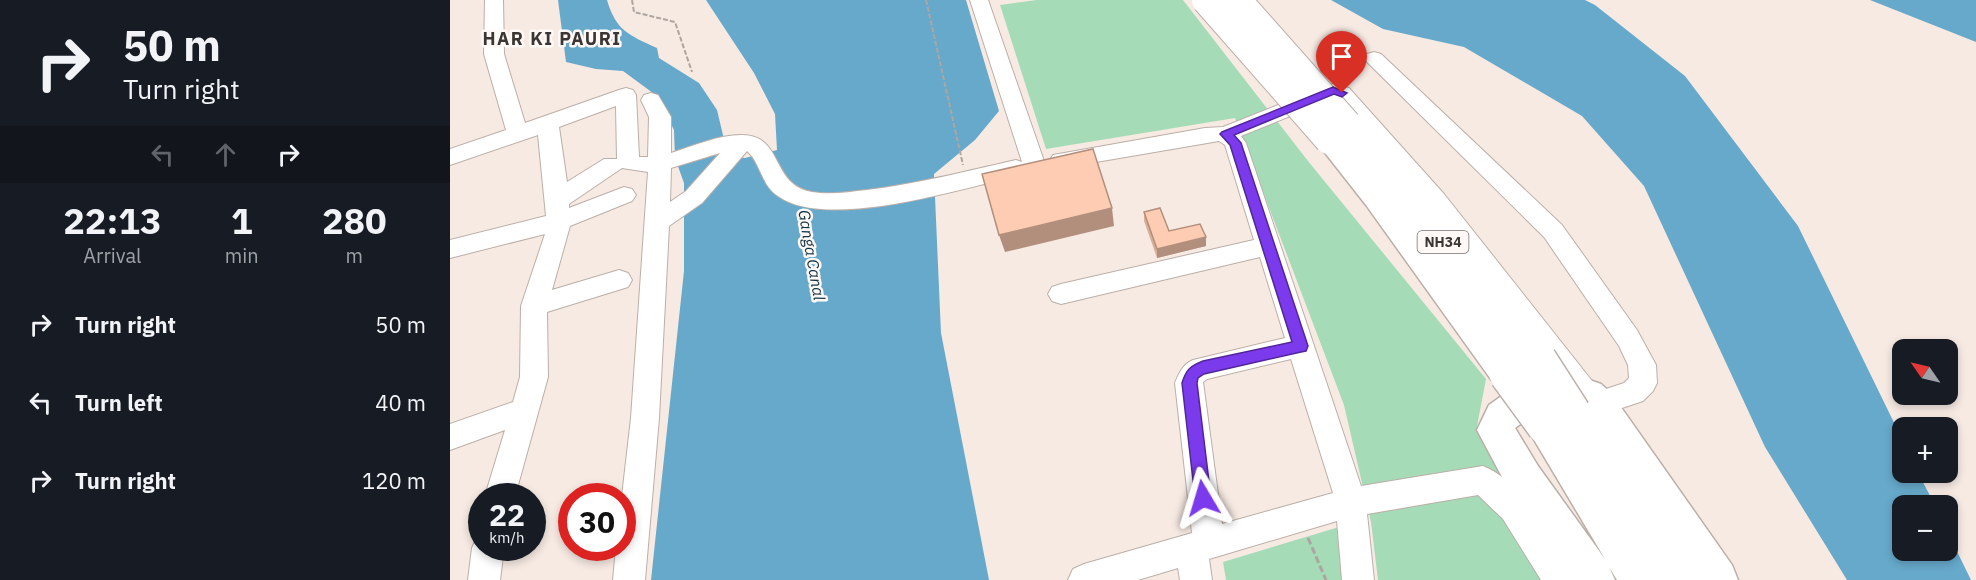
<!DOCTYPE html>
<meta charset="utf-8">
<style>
:root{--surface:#171b24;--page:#242831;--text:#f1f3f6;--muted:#9ea1a6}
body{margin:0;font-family:"IBM Plex Sans",sans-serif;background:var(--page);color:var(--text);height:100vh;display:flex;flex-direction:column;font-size:22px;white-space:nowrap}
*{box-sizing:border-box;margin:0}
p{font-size:20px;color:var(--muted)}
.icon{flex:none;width:33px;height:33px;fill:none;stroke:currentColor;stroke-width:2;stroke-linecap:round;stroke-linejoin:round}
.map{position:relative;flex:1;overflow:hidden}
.side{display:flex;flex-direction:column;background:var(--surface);width:450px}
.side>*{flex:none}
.banner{background:#171b24;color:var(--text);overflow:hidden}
.needle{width:39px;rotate:304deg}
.fabs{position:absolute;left:1442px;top:339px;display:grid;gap:12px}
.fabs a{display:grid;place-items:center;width:66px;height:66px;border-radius:12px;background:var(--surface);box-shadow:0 3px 9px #0003;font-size:30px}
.speed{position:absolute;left:18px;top:483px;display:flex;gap:12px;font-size:30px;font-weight:700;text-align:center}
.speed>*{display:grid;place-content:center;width:78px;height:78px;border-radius:50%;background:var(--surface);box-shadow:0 3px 9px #0003;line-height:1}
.speed small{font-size:15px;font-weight:400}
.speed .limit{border:9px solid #d22;background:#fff;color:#111}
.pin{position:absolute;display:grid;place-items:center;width:51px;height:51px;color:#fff;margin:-62px -26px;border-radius:50% 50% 50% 0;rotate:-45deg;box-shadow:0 0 6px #0007}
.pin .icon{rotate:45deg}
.me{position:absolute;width:66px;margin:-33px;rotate:353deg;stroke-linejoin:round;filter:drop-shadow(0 0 4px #0008)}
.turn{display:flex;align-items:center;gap:21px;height:126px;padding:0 24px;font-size:27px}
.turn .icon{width:78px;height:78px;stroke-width:2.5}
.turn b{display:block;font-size:42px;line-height:51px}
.lanes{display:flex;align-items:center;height:57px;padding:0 24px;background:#0003;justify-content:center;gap:30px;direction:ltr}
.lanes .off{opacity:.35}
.eta{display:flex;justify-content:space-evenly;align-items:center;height:102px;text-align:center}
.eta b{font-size:36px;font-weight:700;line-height:42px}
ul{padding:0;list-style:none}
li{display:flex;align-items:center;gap:18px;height:78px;padding:0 24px}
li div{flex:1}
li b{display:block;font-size:22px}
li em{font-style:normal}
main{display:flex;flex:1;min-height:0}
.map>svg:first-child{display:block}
.green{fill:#a5dcb7}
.water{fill:#67a9cb}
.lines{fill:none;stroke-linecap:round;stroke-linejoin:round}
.minor-casing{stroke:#bbafa8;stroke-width:2}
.highway-casing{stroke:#bbafa8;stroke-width:3}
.path-far1{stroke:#afa5a0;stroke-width:2;stroke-dasharray:5 2;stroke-linecap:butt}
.path{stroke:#afa5a0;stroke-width:3;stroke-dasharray:7 3;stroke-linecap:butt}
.minor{fill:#fff;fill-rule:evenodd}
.highway{fill:#fff;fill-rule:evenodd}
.highway-bridge-far1-casing{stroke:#bbafa8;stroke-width:30;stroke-linecap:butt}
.highway-bridge-casing{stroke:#bbafa8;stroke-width:40;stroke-linecap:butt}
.highway-bridge-far1{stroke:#fff;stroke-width:28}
.highway-bridge{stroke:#fff;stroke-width:37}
.wall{fill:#daaf99}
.shaded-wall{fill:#b28f7d}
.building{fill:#feccb2;stroke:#b28f7d;stroke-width:1.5}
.route{fill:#7c3aed;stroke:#51269a;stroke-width:1.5}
.labels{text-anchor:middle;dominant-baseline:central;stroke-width:5;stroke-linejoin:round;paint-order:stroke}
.shield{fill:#fef9f6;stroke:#76706e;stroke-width:1.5}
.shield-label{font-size:14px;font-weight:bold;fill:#3b3634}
.water-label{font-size:16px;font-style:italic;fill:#143342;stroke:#fef9f6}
.far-district-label{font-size:18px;font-weight:bold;letter-spacing:1.5px;fill:#3b3634;stroke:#fef9f6}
</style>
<main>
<section class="side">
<div class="banner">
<div class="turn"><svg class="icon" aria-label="right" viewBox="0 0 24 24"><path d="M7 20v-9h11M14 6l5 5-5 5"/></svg><div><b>50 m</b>Turn right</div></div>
<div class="lanes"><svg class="icon off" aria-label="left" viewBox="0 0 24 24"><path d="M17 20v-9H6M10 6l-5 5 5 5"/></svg><svg class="icon off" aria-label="ahead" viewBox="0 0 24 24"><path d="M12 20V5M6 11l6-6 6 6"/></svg><svg class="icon" aria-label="right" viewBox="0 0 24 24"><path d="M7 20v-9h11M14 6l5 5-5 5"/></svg></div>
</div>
<div class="eta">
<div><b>22:13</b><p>Arrival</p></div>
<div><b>1</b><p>min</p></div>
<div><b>280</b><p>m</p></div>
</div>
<ul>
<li><svg class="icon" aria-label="right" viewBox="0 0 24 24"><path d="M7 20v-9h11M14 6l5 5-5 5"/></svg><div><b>Turn right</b></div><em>50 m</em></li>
<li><svg class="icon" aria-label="left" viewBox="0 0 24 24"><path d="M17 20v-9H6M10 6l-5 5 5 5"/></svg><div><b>Turn left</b></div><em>40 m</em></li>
<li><svg class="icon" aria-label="right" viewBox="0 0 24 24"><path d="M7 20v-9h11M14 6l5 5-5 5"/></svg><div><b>Turn right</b></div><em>120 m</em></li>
</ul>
</section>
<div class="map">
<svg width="1526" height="580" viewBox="0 0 1526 580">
<rect width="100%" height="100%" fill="#f7eae3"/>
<g class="green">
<path d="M587,0H733L858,161L1036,379L1027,426L1119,580H928L921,522L894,405L785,118L596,149L550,5Z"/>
<path d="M889,527L895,580H776L773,562Z"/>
</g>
<g class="water">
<path d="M108,0H157C166,31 179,35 207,48L209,58L249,83L267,110L278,156L295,158L327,150L325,114L304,73L256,0H516L549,111L525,140L484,174L491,333L539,580H201L234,271V183L225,158L224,130L207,96L173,71L146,69L116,62Z"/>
<path d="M881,0H1135L1145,5L1235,76L1348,226L1452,439V472L1468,473L1485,505L1452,506V550H1497V531L1521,580H1397L1315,447L1194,186L1132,116L1014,47L933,29Z"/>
<path d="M1420,0H1526V42Z"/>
</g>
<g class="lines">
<g class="minor-casing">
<g id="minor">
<path d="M35,0H53L54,54L75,123L169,90L176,88L183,90L186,95L189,157H198L199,117L191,100L194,95L201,93L208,95L221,117V153C243,146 268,135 292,135C334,135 320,185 362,192C380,195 399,192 417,190C467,184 517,171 566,160L572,162L520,0H538L595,164L592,170L584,172L576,170L574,174L566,176C510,189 376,231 328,196C311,185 311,163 297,151L252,203L219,226L209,418L195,580H163L166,548H172V496L181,418L198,172L172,168L119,204V208L174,187L182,189L186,195L182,201L120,226L102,290L169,270L178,273L182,280L178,287L97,312L98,377L65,496H35L55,430L0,450V424L63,402L70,377L71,306L95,234L0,258V240L96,216L88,135L0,165V149L56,130L34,54ZM166,106L167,159H154L117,182L109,127ZM270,153L236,191L220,202L221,168Z"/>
<path d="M924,52L931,54L1112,225L1187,330L1206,365L1207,383L1203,391L1193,401L1148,416L1138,413L1135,406L1128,404L978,206L885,98L791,136L796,143L911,486L1033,466C1072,481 1099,535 1121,569L1126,580H1091L1053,519L1028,495L917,514L924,580H892L887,521L759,559L762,580H730L728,568L688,580H618L623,569L634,564L742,533L725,383C729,373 733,364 743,360L835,338L810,257L611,304L602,301L598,294L602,287L611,284L804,240L775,145L769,141L611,168L603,165L600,160L603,155L755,128L773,127L876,86L883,84L899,88L994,194L1150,391L1174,383L1179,378L1178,365L1169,346L1094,237L917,62L914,58L917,54ZM841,359L883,493L772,524L753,382L757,379Z"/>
<path d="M32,535V548H54L50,580H18L22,548L27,537Z"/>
</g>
</g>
<g class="highway-casing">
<g id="highway">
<path d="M897,115L907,117L1100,350L1106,360L1100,370C1089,374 1080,376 1072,365L1076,374L1071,385L1058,389L1045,385L916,205L865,140L869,133L879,130L891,135L883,124L887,117Z"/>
<path d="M1128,376L1151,384L1161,393L1282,565L1288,580H1167L1159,567L1165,580H1120L1060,492L1027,430L1039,405L1053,395ZM1081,419L1077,426L1083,438L1155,559L1088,466L1065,428L1076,420Z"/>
</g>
</g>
<g class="path-far1">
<path d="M182,0L184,12L225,22L242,72"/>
<path d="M476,0L513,165"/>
</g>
<path class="path" d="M858,538L876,580"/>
<use href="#minor" class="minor"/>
<use href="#highway" class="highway"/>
<g class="highway-bridge-far1-casing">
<g id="highway-bridge-far1">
<path d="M756,0L879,140"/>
<path d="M787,0L897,124"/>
</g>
</g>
<g class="highway-bridge-casing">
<g id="highway-bridge">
<path d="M1088,360L1122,413"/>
<path d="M1058,374L1096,426"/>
</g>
</g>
<use href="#highway-bridge-far1" class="highway-bridge-far1"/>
<use href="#highway-bridge" class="highway-bridge"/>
</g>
<path class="wall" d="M694,212L719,231L756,246L707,258L694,221Z"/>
<g class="shaded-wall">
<path d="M662,208L664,226L555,252L549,235Z"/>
<path d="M756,237V246L707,258V249Z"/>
</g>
<g class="building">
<path d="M643,149L662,208L549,235L532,174Z"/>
<path d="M710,208L719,231L750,224L756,237L707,249L694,212Z"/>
</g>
<path class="route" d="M883,87L897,93L892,97L884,94L784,135L791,143L858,346L856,351L851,352L754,374L748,378L747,383L761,498L759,503L753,506L747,503L745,498L732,383C736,370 740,366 753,361L842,342L780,145L770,134L772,132Z"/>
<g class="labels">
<rect class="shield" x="967.5" y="231" width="51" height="22" rx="4.5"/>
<g class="shield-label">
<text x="993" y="242">NH34</text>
</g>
<g class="water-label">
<text transform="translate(362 255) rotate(80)">Ganga Canal</text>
</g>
<g class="far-district-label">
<text x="102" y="38">HAR KI PAURI</text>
</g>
</g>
</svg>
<div class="fabs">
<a><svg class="needle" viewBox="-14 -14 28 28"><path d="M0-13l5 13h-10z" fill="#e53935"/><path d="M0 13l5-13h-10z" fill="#9ea1a6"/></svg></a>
<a>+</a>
<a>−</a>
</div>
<div class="speed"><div>22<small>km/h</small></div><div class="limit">30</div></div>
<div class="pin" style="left:892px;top:93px;background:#d93025"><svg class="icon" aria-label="arrive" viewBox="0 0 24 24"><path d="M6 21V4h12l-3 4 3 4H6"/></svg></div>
<svg class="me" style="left:753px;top:498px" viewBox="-20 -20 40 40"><path d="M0-17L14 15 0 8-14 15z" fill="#7c3aed" stroke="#fff" stroke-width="4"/></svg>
</div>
</main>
